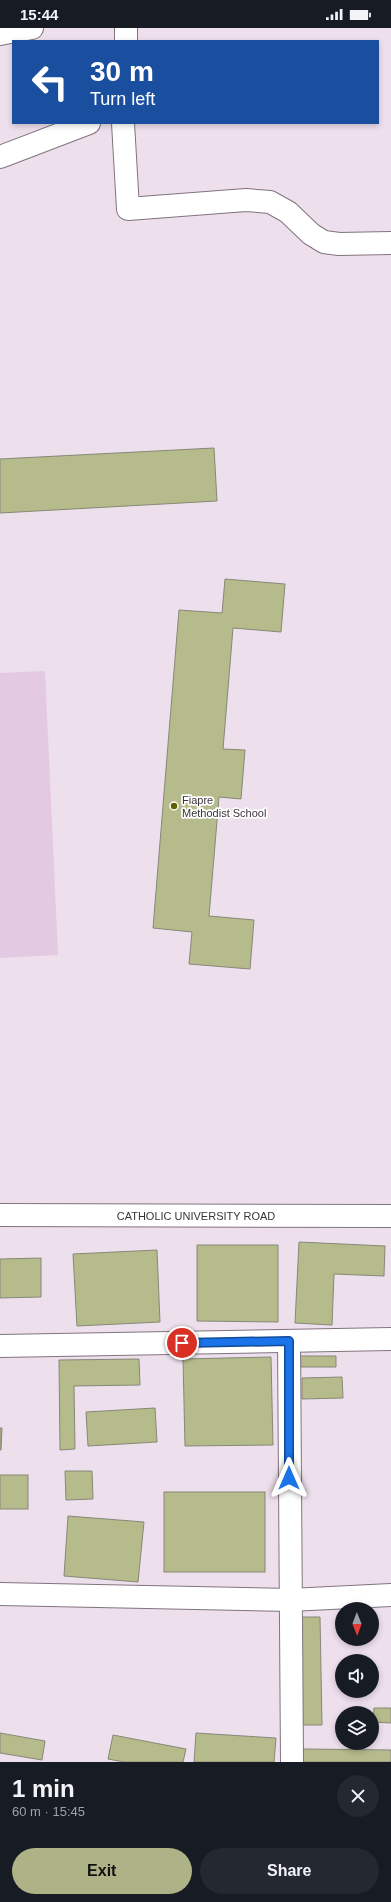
<!DOCTYPE html>
<meta charset="utf-8">
<style>
:root{--surface:#171b24;--page:#242831;--text:#f1f3f6;--muted:#9ea1a6;--accent:#aeb287}
body{margin:0;font-family:Helvetica,sans-serif;background:var(--page);color:var(--text);height:100vh;display:flex;flex-direction:column;font-size:15px;white-space:nowrap}
*{box-sizing:border-box;margin:0}
p{font-size:13px;color:var(--muted)}
.icon{flex:none;width:22px;height:22px;fill:none;stroke:currentColor;stroke-width:2;stroke-linecap:round;stroke-linejoin:round}
.map{position:relative;height:1734px;overflow:hidden}
.panel{display:flex;flex-direction:column;background:var(--surface);flex:1}
.panel>*{flex:none}
.top-card{position:absolute;left:12px;top:12px;width:367px;height:84px;border-radius:0px;box-shadow:0 2px 6px #0003;background:#1a4fa0;color:#fff;overflow:hidden}
.needle{width:26px;rotate:179deg}
.controls{position:absolute;left:335px;top:1574px;display:grid;gap:8px}
.controls a{display:grid;place-items:center;width:44px;height:44px;border-radius:50%;background:var(--surface);box-shadow:0 2px 6px #0003;font-size:20px}
.pin{position:absolute;display:grid;place-items:center;width:34px;height:34px;color:#fff;margin:-17px;border:2px solid #fff;border-radius:50%;box-shadow:0 1px 4px #0007}
.me{position:absolute;width:44px;margin:-22px;rotate:0deg;stroke-linejoin:round;filter:drop-shadow(0 0 3px #0008)}
.turn{display:flex;align-items:center;gap:14px;height:84px;padding:0 12px;font-size:18px}
.turn .icon{width:52px;height:52px;stroke-width:2.5}
.turn b{display:block;font-size:28px;line-height:34px}
.round{display:grid;place-items:center;flex:none;width:42px;height:42px;border-radius:21px;background:var(--page)}
.headline{display:flex;align-items:center;justify-content:space-between;height:68px;padding:0 12px}
h1{font-size:24px;font-weight:600;line-height:30px}
.action{display:flex;gap:8px;margin-top:auto;padding:8px 12px}
.action a{flex:1;height:46px;border-radius:24px;background:var(--accent);color:#111;font-size:16px;font-weight:600;line-height:46px;text-align:center}
.action a+a{background:var(--page);color:var(--text)}
.status{display:flex;justify-content:space-between;align-items:center;height:28px;padding:0 20px;background:var(--surface);direction:ltr}
.status svg{height:11px;fill:currentColor}
.map>svg:first-child{display:block}
.green{fill:#e4c9e2}
.building{fill:#b5bb8b;stroke:#868878}
.lines{fill:none;stroke-linecap:round;stroke-linejoin:round}
.minor-casing{stroke:#80747f;stroke-width:24}
.minor{stroke:#fff;stroke-width:22}
.route-casing{stroke:#114b97;stroke-width:10}
.route{stroke:#1a73e8;stroke-width:7}
.poi-dot{fill:#5d6300;stroke:#fff;stroke-width:1.5}
.labels{text-anchor:middle;dominant-baseline:central;stroke-width:3.5;stroke-linejoin:round;paint-order:stroke}
.poi-label{font-size:11px;fill:#393439;stroke:#fff;text-anchor:start}
.street-label{font-size:11px;fill:#393439;stroke:#fff}
</style>
<div class="status"><b>15:44</b><svg viewBox="0 0 49 12"><path d="M0 12V9h3v3zM5 12V6h3v6zM10 12V3h3v9zM15 12V0h3v12zM26 1h20v11H26zM47 4h2v5h-2z"/></svg></div>
<div class="map">
<svg width="391" height="1734" viewBox="0 0 391 1734">
<rect width="100%" height="100%" fill="#eddfec"/>
<path class="green" d="M45,643L58,927L0,930V645Z"/>
<g class="building">
<path d="M214,420L217,473L0,485V431Z"/>
<path d="M225,551L285,556L281,604L233,600L223,721L245,722L241,771L219,769L209,888L254,892L250,941L189,936L192,904L153,900L179,582L222,585Z"/>
<path d="M299,1214L385,1218L384,1248L334,1246L332,1297L295,1295Z"/>
<path d="M197,1217H278V1294L197,1293Z"/>
<path d="M157,1222L160,1294L77,1298L73,1226Z"/>
<path d="M41,1230V1269L0,1270V1231Z"/>
<path d="M300,1328H336V1339H301Z"/>
<path d="M271,1329L273,1417L185,1418L183,1331Z"/>
<path d="M139,1331L140,1357L74,1358L75,1421L60,1422L59,1332Z"/>
<path d="M342,1349L343,1370L302,1371V1350Z"/>
<path d="M155,1380L157,1414L88,1418L86,1384Z"/>
<path d="M0,1400H2L1,1422H0Z"/>
<path d="M65,1443H92L93,1471L66,1472Z"/>
<rect x="0" y="1447" width="28" height="34"/>
<rect x="164" y="1464" width="101" height="80"/>
<path d="M68,1488L144,1494L138,1554L64,1548Z"/>
<path d="M294,1589H320L322,1697H296Z"/>
<path d="M374,1680H391V1695L373,1694Z"/>
<path d="M0,1705L45,1713L42,1732L0,1725Z"/>
<path d="M196,1705L276,1710L274,1734H194Z"/>
<path d="M113,1707L186,1721L183,1734H124L108,1731Z"/>
<path d="M303,1721L391,1722V1734H303Z"/>
</g>
<g class="lines">
<g class="minor-casing">
<g id="minor">
<path d="M0,6L32,0"/>
<path d="M126,13V0"/>
<path d="M123,95L128,181L246,172L270,174L288,184L311,206L324,214L339,216L391,215"/>
<path d="M0,129L89,95"/>
<path d="M0,1187L391,1188"/>
<path d="M289,1313L292,1734"/>
<path d="M0,1318L391,1311"/>
<path d="M0,1566L290,1572L391,1567"/>
</g>
</g>
<use href="#minor" class="minor"/>
</g>
<g class="lines">
<g class="route-casing">
<path id="route" d="M182,1315L289,1313V1450"/>
</g>
<use href="#route" class="route"/>
</g>
<circle class="poi-dot" cx="174" cy="778" r="4"/>
<g class="labels">
<g class="poi-label">
<text x="182" y="772">Fiapre<tspan x="182" dy="13">Methodist School</tspan></text>
</g>
<g class="street-label">
<text x="196" y="1188">CATHOLIC UNIVERSITY ROAD</text>
</g>
</g>
</svg>
<div class="controls">
<a><svg class="needle" viewBox="-14 -14 28 28"><path d="M0-13l5 13h-10z" fill="#e53935"/><path d="M0 13l5-13h-10z" fill="#9ea1a6"/></svg></a>
<a><svg class="icon" aria-label="sound" viewBox="0 0 24 24"><path d="M4 9h4l5-4v14l-5-4H4zM17 9q2 3 0 6"/></svg></a>
<a><svg class="icon" aria-label="layers" viewBox="0 0 24 24"><path d="M12 4l9 5-9 5-9-5zM3 14l9 5 9-5"/></svg></a>
</div>
<div class="pin" style="left:182px;top:1315px;background:#d93025"><svg class="icon" aria-label="arrive" viewBox="0 0 24 24"><path d="M6 21V4h12l-3 4 3 4H6"/></svg></div>
<svg class="me" style="left:289px;top:1450px" viewBox="-20 -20 40 40"><path d="M0-17L14 15 0 8-14 15z" fill="#1a73e8" stroke="#fff" stroke-width="4"/></svg>
<div class="top-card">
<div class="turn"><svg class="icon" aria-label="left" viewBox="0 0 24 24"><path d="M17 20v-9H6M10 6l-5 5 5 5"/></svg><div><b>30 m</b>Turn left</div></div>
</div>
</div>
<section class="panel">
<div class="headline"><div><h1>1 min</h1><p>60 m · 15:45</p></div><a class="round"><svg class="icon" aria-label="close" viewBox="0 0 24 24"><path d="M6 6l12 12M18 6L6 18"/></svg></a></div>
<div class="action"><a>Exit</a><a>Share</a></div>
</section>
